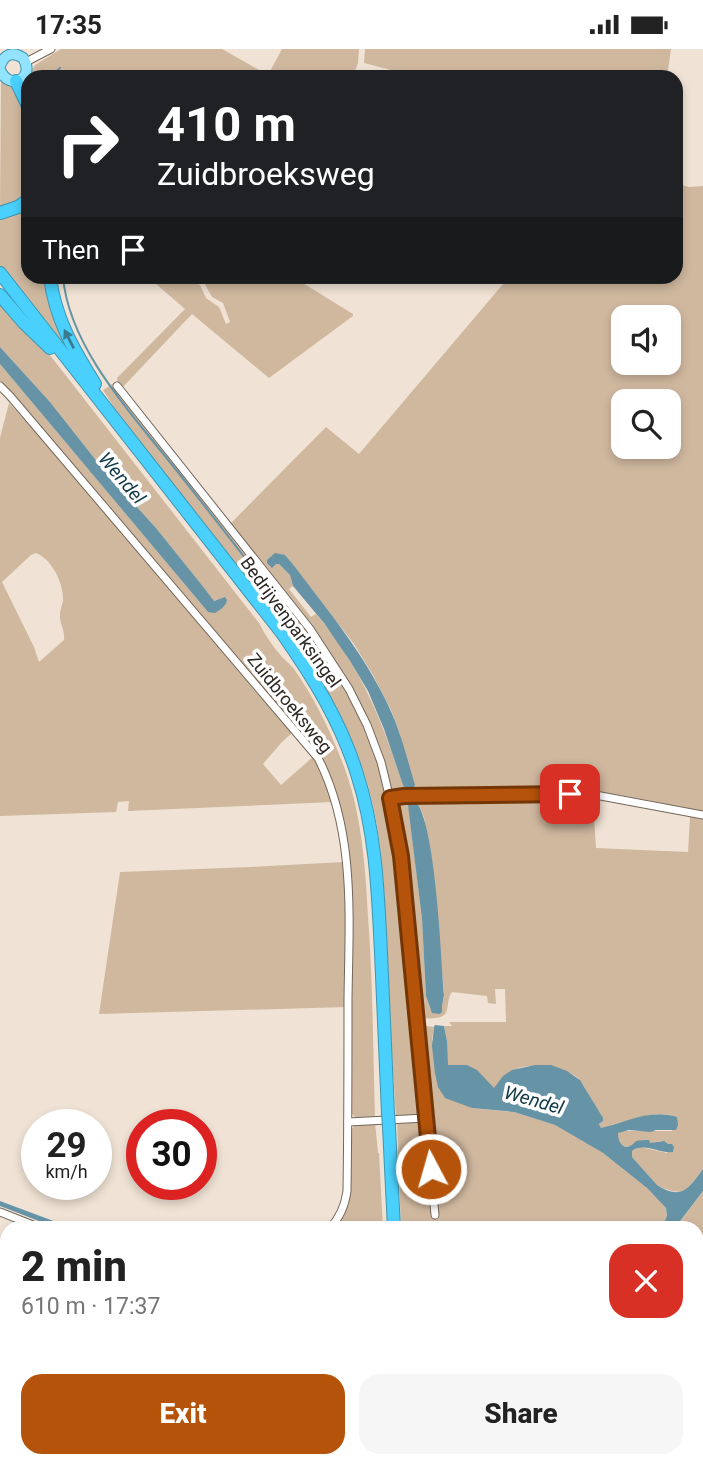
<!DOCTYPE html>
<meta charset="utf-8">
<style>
:root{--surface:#fff;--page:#f6f6f6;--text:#222;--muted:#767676;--accent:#b45309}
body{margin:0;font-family:Roboto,sans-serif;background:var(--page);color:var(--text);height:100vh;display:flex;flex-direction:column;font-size:26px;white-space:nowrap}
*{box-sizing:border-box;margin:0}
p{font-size:23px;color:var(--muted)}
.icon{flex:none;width:38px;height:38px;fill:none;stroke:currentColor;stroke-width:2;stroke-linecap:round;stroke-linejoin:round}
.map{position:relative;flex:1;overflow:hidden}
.panel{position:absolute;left:0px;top:1172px;width:704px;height:247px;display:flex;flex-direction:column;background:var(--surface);border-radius:21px 21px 0 0;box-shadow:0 4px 10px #0003}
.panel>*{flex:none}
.top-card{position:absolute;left:21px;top:21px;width:662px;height:214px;border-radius:21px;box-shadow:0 4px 10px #0003;background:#202124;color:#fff;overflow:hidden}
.fabs{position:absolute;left:611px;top:256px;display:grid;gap:14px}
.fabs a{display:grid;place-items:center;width:70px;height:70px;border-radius:14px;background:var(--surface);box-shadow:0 4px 10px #0003;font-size:35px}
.speed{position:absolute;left:21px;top:1060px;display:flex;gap:14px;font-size:35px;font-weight:700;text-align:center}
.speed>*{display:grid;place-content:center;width:91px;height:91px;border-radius:50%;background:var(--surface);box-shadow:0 4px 10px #0003;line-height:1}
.speed small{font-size:18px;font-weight:400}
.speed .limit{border:10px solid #d22;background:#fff;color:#111}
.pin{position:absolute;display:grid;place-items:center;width:60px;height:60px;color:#fff;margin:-30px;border-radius:14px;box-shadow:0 4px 10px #0006}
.me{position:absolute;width:77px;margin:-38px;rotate:354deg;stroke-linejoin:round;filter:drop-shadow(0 0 5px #0008)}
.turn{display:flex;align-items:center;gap:24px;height:147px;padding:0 21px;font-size:32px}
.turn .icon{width:91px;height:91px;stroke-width:2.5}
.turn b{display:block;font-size:49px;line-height:60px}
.then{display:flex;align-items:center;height:66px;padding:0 21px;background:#0003;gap:14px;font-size:26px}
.round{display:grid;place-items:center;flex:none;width:74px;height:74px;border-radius:21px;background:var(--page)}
.overview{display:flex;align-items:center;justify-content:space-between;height:119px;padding:0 21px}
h1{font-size:42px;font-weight:800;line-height:52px}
.action{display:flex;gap:14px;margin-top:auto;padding:14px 21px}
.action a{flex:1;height:80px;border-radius:21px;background:var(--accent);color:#fff;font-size:28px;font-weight:800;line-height:80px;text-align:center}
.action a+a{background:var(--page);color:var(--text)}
.status{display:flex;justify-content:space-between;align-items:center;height:49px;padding:0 35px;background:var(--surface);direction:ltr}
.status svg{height:19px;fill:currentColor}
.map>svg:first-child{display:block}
.green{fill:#d0b89f;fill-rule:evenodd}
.water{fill:#6693a5}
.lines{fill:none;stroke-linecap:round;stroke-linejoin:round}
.stream{stroke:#6693a5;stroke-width:2}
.street-casing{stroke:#73675b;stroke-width:9}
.primary-casing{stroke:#3f95b0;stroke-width:12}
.highway-casing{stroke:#3f95b0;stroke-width:14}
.street{stroke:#fff;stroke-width:7}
.primary{stroke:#92e3fd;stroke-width:10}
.highway{stroke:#49d0fc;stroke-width:12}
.highway-bridge-casing{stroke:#3f95b0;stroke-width:14;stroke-linecap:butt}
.highway-bridge{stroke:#49d0fc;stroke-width:12}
.oneway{fill:#3a7c8f}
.route-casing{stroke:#753606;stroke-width:18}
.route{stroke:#b45309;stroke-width:12}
.labels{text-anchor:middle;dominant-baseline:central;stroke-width:7;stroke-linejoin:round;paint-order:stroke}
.street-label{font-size:18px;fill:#2c2722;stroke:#fff}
.water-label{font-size:19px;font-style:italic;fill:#103a48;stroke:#fff}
</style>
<div class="status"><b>17:35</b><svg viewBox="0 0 49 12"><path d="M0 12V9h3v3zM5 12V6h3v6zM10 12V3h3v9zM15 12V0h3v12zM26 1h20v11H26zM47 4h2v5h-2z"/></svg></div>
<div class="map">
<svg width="703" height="1419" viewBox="0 0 703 1419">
<rect width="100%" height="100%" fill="#f0e3d5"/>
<g class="green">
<path d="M61,0H222L268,26L282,0H359L358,14L353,28H28L35,16Z"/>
<path d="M365,0H671L667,28H411L410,26L364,14Z"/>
<path d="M1,31L15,37L20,45L28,64V148L0,162Z"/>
<path d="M676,134L689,138L703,137V762L620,746L592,743H436L392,747L351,640L334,611L315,582L230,475L326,378L359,405L509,228H676ZM623,268H668V313H623ZM623,352H668V397H623ZM285,506L354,595L373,626L391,661L400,685L403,736C387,688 371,642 342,600C334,588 326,576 316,565L311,568L289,540L293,537L290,526L279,515H276Z"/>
<path d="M28,155V228H48L96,339L0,218V167Z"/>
<path d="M148,228H175L182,232L193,233L200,236L206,249L219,258L226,275L230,273L223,254L212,248L203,232L196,228H293L353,265V267L269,329L192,265L121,340L118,336L117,329L185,260Z"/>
<path d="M0,249L38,291L67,328L259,574C265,586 274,599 283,609C287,613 291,616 294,620C313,647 327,675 339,705C361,756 365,812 368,867C373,934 373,1001 375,1069H356L351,1064L350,831L328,724L0,335V315L208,563L217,550L214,552L205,540L156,479L106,424L50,353L0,298Z"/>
<path d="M114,334L309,581L356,657L373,697L387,744L397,785L422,1058V1063L418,1067L396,1069C393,1016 389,963 387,910C385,852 384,793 368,737C351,679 321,626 284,578C269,558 257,536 239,520L115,360L103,341Z"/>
<path d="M9,354L59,409L293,683L281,694L263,715L281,736L314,707L333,753L128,762L129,752L118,753L116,763L0,767V389ZM36,504C52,510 64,535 63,552C62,557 59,563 60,569C61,577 65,582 64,591L39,613L34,598L2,533L31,506Z"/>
<path d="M408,749L593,752L596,799L688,803L690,768L703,770V1120L686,1142C675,1144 666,1141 657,1136L632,1108V1102L641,1098L667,1104L668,1095L660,1092C654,1094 649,1094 643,1095C630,1098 617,1102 618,1084L622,1082H672L676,1068C657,1061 648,1068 631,1071C621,1073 612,1075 603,1080L600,1078L599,1075L603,1072C597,1062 585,1036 578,1029C564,1017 530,1013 514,1021C507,1024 500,1034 494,1040L467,1016L447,1017V992L444,977H452L449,973H506L505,940H495L496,955L488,954L487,947L452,943C444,954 453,968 435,969C428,970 424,970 418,967L403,806L395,758L396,752ZM414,752L417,753L424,768L430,797L435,836L444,946L442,957L431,961L426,947L422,870L409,760L408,756Z"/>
<path d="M344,813L347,958L99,965L120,823L250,818Z"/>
<path d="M421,976L434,978L432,991L471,1059L514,1063L555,1076L603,1104L647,1139L666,1159L667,1168L662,1180L401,1179L397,1072H419L425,1077L419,981Z"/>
<path d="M375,1073L378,1104H379L383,1179L332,1180L344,1165L351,1081L356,1075Z"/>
<path d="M703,1142V1225H697L696,1180H675Z"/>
<path d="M0,1242L7,1245V1310L0,1311Z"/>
<path d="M703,1267V1335L697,1366L696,1313L702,1281L697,1282V1269Z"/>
<path d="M703,1354V1419H689L691,1412H696L697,1384Z"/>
<path d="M593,1412H638L649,1419H589Z"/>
</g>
<g class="water">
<path d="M0,298L50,353L106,424L156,479L205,540L214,552L225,548L227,551C226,557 220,561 215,564L208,563L0,315Z"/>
<path d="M275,504L285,506L295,518C329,563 365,606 389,658C401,683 407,710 415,736L413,741H406L403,736L384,680L368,642L350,612L324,574L293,537L290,526L279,515H276L272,519L267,514V511Z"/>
<path d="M415,752C436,772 441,911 444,946L442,957V963L440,965L432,964L426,947L422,870L408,756Z"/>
<path d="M435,976L444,977L447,992L448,1016H467L477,1021L494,1039L503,1027L512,1021L535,1016H551L567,1022L580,1031L603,1069V1072L599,1075L601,1079C624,1074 651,1059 677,1068L678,1076L676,1081H656L651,1083L629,1081L618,1084C618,1092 622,1102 632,1096C633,1095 635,1093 636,1092C640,1091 645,1091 649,1091L650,1094L664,1092L668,1095H672L674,1098L673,1103C659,1105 645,1093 632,1102V1108L657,1136C682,1152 689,1139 703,1120V1142L675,1179H662L667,1167L666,1159L647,1139L603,1104L555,1076L514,1063L472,1059L445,1049L438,1038L435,1024L432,997L434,978Z"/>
<path d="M0,1152L72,1179H57L0,1157Z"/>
</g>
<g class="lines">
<g class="stream">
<path d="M50,28L60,19"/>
<path d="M63,228C69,296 127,360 169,412C197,447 225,483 252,518"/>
<path d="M0,1354L7,1353"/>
<path d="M369,1412V1419"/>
<path d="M12,1419L13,1412"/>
</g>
<g class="street-casing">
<g id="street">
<path d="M26,13L51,0"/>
<path d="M0,337L10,347L318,709C356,783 349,870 348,950C348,1014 348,1078 347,1142C345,1157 340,1169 329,1180"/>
<path d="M117,337L310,580L349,640L367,676L381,713L397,779L426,1069"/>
<path d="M390,749L404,747L590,745L703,766"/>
<path d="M348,1073L426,1069L435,1166"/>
<path d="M0,1163L43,1180"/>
<path d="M696,1375L703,1344"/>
<path d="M682,1419L688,1416L689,1412"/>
</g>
</g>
<g class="primary-casing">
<path id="primary" d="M0,17C4,5 13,2 23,9C36,29 10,43 0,21"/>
</g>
<g class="highway-casing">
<g id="highway">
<path d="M16,32L28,57"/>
<path d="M0,164L18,158L28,151"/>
<path d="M0,224L282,584C313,628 341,673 357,725C376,783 378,843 381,904C383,957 386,1011 388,1064"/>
<path d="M50,228C55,269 73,300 95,335"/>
<path d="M0,246L24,274L50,299"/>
<path d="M389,1078L394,1180"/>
<path d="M696,1232H703"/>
<path d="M696,1243L703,1242"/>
<path d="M696,1253L703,1252"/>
<path d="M696,1263L703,1261"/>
<path d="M0,1322L7,1321"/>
<path d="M0,1332L7,1331"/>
<path d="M399,1412L404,1419"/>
<path d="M412,1412L421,1415L466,1412"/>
<path d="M475,1419L499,1415L504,1412"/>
</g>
</g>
<use href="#street" class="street"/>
<use href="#primary" class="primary"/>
<use href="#highway" class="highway"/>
<g class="highway-bridge-casing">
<path id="highway-bridge" d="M388,1064L389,1078"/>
</g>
<use href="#highway-bridge" class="highway-bridge"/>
</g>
<defs><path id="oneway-solid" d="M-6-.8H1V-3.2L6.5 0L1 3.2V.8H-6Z" transform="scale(1.75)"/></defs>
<use class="oneway" href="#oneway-solid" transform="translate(69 290) rotate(-117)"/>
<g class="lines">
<g class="route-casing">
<path id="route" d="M431,1120L401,807L390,749L404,747L570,745"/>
</g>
<use href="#route" class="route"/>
</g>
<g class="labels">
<g class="street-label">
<text transform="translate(291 573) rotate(54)">Bedrijvenparksingel</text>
<text transform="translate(290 654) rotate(51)">Zuidbroeksweg</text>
</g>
<g class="water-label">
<text transform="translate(122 429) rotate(50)">Wendel</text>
<text transform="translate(534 1051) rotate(16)">Wendel</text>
</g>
</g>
</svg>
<div class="fabs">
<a><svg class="icon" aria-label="sound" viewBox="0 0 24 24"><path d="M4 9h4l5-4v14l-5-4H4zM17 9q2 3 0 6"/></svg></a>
<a><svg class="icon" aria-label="search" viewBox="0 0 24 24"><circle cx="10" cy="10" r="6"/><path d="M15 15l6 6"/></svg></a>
</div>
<div class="speed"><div>29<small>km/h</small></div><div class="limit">30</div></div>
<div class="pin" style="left:570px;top:745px;background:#d93025"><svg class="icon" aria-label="arrive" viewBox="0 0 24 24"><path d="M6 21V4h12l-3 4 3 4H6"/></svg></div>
<svg class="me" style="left:431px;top:1120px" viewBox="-20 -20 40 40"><circle r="17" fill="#b45309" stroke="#fff" stroke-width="3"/><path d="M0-11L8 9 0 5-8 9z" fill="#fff"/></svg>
<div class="top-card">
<div class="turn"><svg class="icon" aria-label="right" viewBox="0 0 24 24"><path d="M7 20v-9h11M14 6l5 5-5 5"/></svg><div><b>410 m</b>Zuidbroeksweg</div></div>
<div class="then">Then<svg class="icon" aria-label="arrive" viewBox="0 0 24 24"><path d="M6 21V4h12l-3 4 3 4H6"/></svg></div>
</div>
<section class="panel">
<div class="overview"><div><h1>2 min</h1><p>610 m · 17:37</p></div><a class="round" style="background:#d93025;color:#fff"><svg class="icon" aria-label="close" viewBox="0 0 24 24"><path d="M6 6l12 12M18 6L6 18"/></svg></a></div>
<div class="action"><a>Exit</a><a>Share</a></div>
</section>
</div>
